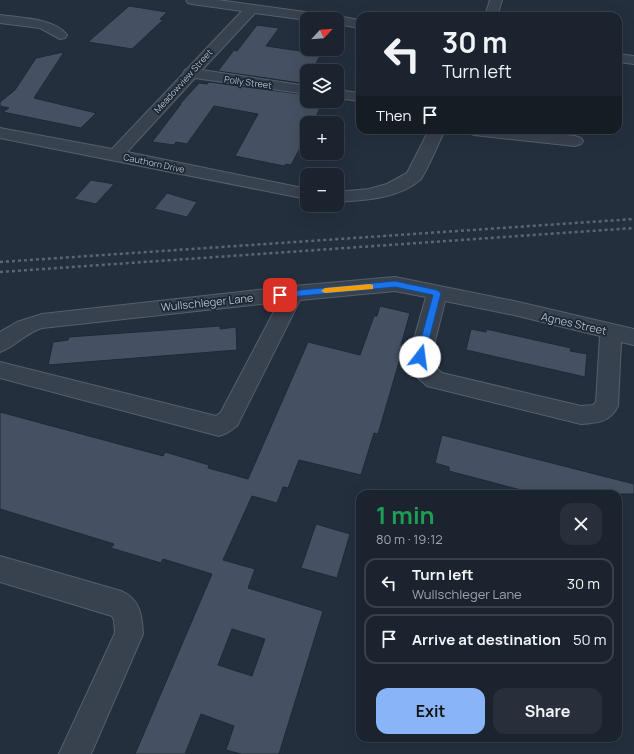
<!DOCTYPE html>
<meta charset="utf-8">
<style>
:root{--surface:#1b232e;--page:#282f3a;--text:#f1f3f6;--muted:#a0a4aa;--line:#39404a;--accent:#8ab4f8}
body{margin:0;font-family:Manrope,sans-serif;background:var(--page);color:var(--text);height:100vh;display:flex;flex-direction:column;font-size:15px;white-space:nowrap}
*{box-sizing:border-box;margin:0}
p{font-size:13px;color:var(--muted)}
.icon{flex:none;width:22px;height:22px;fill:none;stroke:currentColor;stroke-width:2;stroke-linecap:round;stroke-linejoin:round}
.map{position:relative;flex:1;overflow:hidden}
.side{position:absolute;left:356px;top:490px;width:266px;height:252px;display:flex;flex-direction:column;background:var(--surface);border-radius:12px;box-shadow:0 4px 16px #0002,0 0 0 1px var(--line)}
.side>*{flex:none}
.top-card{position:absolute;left:356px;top:12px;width:266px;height:122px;border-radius:12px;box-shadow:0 4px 16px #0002,0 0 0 1px var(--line);background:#1b232e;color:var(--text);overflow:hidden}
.needle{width:26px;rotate:64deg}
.tools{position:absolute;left:300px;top:12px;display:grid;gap:8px}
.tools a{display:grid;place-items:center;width:44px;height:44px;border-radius:8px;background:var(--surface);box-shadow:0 4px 16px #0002,0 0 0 1px var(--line);font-size:20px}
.pin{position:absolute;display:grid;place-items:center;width:34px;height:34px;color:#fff;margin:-17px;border-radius:8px;box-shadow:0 2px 6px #0006}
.me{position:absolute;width:44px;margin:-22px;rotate:15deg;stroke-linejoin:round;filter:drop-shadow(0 0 3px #0008)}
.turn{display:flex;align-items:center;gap:14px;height:84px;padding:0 20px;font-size:18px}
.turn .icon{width:52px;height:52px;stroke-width:2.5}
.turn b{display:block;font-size:28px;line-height:34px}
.then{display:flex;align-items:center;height:38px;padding:0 20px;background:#0003;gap:8px;font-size:15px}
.round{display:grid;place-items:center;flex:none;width:42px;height:42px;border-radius:12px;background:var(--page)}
.summary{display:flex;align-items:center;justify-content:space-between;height:68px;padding:0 20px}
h1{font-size:24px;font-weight:700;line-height:30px;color:#1e9e55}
.primary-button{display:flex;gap:8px;margin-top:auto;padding:8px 20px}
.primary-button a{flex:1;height:46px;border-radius:12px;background:var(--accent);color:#111;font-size:16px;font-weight:700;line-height:46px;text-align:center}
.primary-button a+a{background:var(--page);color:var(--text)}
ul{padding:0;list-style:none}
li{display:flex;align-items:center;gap:12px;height:50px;margin:0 8px 6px;padding:0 12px;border:2px solid var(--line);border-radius:12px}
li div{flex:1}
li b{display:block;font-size:15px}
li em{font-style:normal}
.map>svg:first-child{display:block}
.building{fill:#455162;stroke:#1f2835;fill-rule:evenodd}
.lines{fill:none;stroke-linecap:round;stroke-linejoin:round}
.minor-casing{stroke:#565f6c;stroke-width:2}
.minor{fill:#38414e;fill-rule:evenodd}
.rail{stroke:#5a6575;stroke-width:2.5;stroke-dasharray:3 3;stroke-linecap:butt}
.route{fill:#1a73e8;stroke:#114b97}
.slow{fill:#f59e0b}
.labels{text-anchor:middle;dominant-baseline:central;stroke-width:3.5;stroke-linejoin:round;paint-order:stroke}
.far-street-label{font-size:9px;fill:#b4bcc9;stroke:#1d2633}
.street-label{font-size:11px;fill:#b4bcc9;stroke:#1d2633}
</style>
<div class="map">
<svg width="634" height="754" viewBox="0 0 634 754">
<rect width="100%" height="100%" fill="#242f3e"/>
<g class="building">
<path d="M129,6L167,12L160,19L163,20L132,49L88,42Z"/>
<path d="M257,25L279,28L266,46L321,54L312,71H307V84L218,71L234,50L237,51Z"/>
<path d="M64,52L34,98L96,113L81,128L3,112L9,108L0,106V102L15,90L36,58Z"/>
<path d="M209,82L307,95V107L320,109L312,123H307V135L291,165L286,164L284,166L235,156L258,114L214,106L187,144L176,142L174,145L152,142L181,104H180L199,83L207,84Z"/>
<path d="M91,180L114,184L96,204L74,199Z"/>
<path d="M167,193L197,202L187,217L154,209Z"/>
<path d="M380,306L410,313L401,345H404L378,434L374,433L361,475L299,460L288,488L283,487L277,503L252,496L223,560L255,569L248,588L323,611L279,754H241L226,750L234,726L201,714L185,754H135L212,574L163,559L161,563L111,548L114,544L0,509V412L163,456L165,452L209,465L208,468L248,479L308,342L360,355L374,316H377ZM232,629L265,639L252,676L218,665Z"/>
<path d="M220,326V329L236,327L237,350L48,365L53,342L68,340L69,337Z"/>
<path d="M471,329L486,332V329L571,348L570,351L587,354L585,377L466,350Z"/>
<path d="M442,435L634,484V494H536L449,471V467L435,463Z"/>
<path d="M316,524L350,534L337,578L301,568Z"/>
</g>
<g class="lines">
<g class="minor-casing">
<g id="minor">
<path d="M186,0H218L327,15L332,18L337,16L360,20V28L337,24V19L307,20L255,13L202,70L307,86V94L195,78L127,152L307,189V199L0,138V128L112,149L183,74L185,70L187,69L242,11L192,4L188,3Z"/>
<path d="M490,0H502L497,16H485Z"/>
<path d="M0,15C19,18 55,18 67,35L65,38L60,39L40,28L0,23Z"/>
<path d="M618,54L634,56V64L618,62Z"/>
<path d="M337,90L360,93V101L337,98Z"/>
<path d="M429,130H445C440,139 426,174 420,180C398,199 364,200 337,202V192L369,189L387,184L407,173Z"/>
<path d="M466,130H517L575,136L581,138L583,141L581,144L575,146L474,135L469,133Z"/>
<path d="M395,277L514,301L634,329V345L621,342L618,406C610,422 598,423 581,424L427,386L417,377L409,357L426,297L395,291L300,300L237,426L227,433L219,436L0,378V362L216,416L221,412L279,302L42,328C25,333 15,347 0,352V332L17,322L42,314L294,286ZM445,301L514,315L600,336L596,402L593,405L581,406L442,373L434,366L431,357Z"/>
<path d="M0,556L121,591C140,599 142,615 143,634L91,754H59L115,633L114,620L112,616L0,582Z"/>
</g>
</g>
<use href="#minor" class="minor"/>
<g class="rail">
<path d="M0,262L634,219"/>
<path d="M0,272L634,228"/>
</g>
</g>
<path class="route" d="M395,281L437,290L441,293L424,359L420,360L416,357L433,295L395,287L280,298L276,295L280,292Z"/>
<path class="slow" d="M370,284L373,285V289L325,293L321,291L325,288Z"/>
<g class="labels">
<g class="far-street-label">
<text transform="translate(183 81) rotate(-48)">Meadowview Street</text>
<text transform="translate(248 82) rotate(8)">Polly Street</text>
<text transform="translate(154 163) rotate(12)">Cauthorn Drive</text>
</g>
<g class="street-label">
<text transform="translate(207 302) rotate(-6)">Wullschleger Lane</text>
<text transform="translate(574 323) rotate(13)">Agnes Street</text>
</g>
</g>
</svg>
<div class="tools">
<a><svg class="needle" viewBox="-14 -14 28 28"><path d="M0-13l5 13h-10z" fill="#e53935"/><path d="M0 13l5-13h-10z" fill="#a0a4aa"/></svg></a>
<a><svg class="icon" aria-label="layers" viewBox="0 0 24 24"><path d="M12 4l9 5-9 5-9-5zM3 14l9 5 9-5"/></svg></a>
<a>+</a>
<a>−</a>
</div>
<div class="pin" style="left:280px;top:295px;background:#d93025"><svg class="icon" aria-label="arrive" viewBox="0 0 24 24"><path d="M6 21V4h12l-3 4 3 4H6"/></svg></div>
<svg class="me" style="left:420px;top:357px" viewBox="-20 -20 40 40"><circle r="19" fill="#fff"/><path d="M0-13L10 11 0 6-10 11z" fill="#1a73e8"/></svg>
<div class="top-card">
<div class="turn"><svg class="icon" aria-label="left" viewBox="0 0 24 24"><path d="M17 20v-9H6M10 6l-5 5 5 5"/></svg><div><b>30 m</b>Turn left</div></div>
<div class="then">Then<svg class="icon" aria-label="arrive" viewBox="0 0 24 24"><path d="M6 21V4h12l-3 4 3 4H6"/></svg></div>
</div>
<section class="side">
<div class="summary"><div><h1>1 min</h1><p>80 m · 19:12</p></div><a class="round"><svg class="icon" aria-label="close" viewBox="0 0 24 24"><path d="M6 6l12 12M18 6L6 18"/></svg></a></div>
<ul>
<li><svg class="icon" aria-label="left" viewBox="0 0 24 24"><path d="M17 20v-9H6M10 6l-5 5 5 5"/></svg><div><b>Turn left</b><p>Wullschleger Lane</p></div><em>30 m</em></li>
<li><svg class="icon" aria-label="arrive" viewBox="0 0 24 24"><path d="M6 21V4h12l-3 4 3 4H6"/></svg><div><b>Arrive at destination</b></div><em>50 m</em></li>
</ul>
<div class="primary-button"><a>Exit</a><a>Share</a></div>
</section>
</div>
